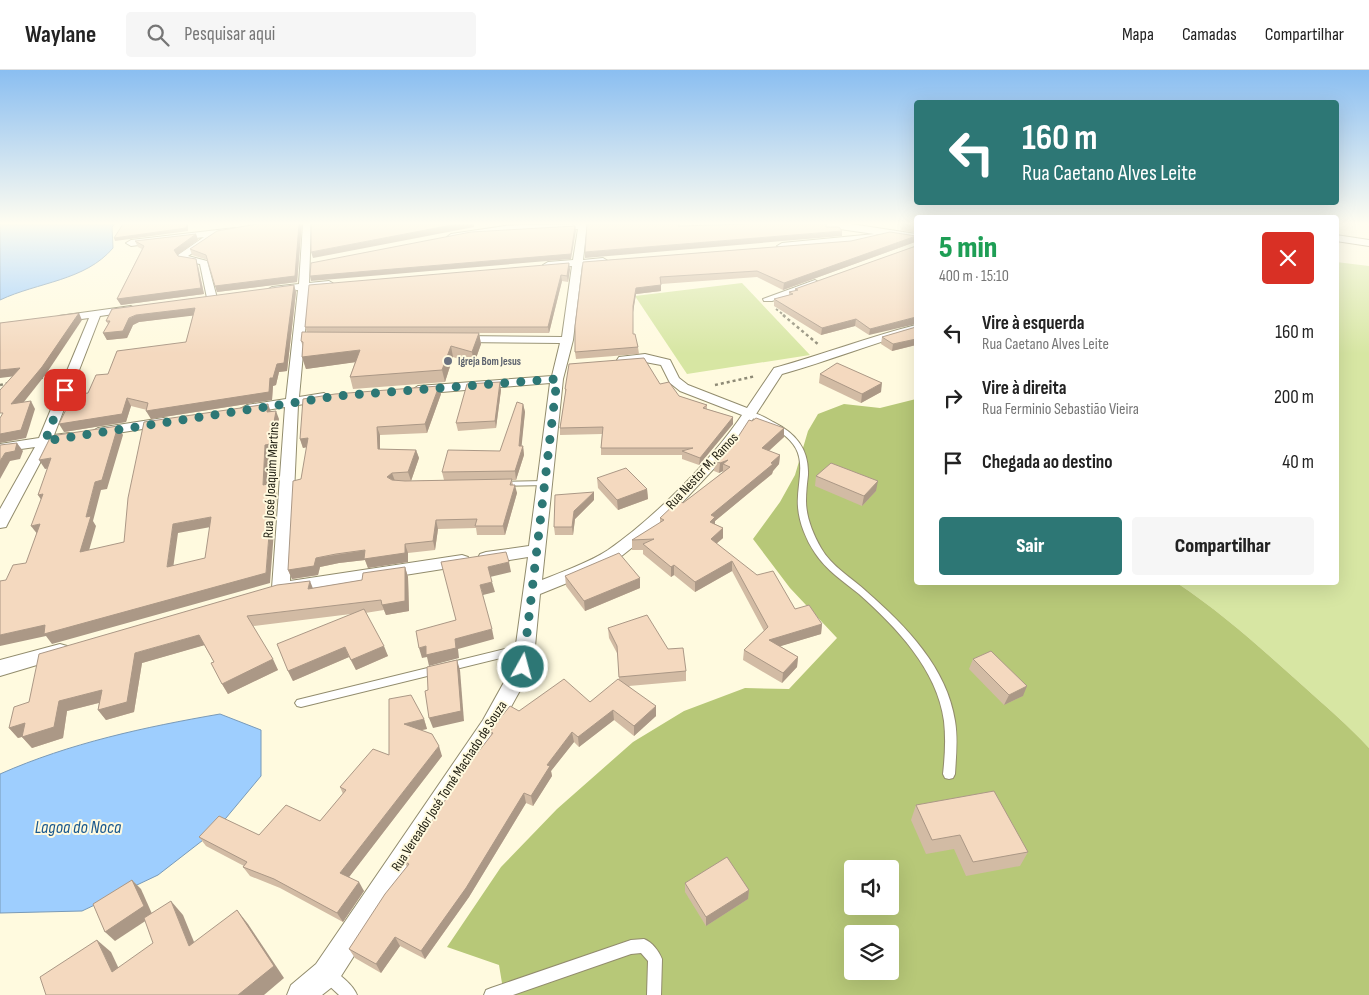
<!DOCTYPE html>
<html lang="pt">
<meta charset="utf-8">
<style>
:root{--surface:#fff;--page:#f6f6f6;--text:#222;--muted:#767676;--line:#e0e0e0;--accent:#2d7775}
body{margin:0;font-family:"Sofia Sans Condensed",sans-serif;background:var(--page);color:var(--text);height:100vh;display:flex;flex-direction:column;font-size:19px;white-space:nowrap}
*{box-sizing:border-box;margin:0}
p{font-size:16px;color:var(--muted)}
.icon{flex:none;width:28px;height:28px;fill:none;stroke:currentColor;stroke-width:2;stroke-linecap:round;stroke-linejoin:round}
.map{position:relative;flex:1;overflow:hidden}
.panel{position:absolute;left:914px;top:145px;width:425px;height:370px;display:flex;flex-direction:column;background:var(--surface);border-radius:5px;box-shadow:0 5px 20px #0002}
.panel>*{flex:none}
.top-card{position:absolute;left:914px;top:30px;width:425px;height:105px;border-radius:5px;box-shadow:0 5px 20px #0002;background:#2d7775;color:#fff;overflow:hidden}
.controls{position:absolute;left:844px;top:790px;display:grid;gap:10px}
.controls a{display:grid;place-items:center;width:55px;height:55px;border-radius:5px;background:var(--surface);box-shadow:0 5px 20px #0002;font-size:25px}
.pin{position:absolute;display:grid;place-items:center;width:42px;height:42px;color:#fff;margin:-21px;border-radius:10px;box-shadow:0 2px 8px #0006}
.me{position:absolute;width:55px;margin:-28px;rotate:7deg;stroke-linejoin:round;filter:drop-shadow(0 0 4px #0008)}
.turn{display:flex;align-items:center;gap:18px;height:105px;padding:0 25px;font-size:22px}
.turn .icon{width:65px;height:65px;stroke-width:2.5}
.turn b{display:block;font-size:35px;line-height:42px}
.round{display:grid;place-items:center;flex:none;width:52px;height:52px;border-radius:5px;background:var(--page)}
.overview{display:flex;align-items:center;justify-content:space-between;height:85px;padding:0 25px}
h1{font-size:30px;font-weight:800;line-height:38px;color:#1e9e55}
.action{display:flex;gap:10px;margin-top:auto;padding:10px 25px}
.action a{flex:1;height:58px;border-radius:5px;background:var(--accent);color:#fff;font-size:20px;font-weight:800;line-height:58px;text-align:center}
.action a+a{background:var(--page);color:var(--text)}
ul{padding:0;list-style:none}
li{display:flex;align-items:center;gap:15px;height:65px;padding:0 25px}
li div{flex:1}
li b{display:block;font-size:19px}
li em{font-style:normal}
header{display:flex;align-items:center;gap:30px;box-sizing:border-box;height:70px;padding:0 25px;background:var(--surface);border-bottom:1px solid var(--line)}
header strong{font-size:24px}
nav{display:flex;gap:28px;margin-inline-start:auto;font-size:18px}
.search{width:350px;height:45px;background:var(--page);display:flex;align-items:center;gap:12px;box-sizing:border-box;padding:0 18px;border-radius:5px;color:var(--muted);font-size:19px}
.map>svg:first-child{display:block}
.green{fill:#d7e6a3}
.forest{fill:#b7c878;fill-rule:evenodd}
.water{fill:#9ecefe;stroke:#799ab8}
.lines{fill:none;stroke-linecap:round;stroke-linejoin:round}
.service-casing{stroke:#928c6d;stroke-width:2}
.minor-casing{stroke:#928c6d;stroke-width:2}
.tertiary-casing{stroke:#928c6d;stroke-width:2}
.path-far1{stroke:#8e8a76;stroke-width:2;stroke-dasharray:2.5 2.5;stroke-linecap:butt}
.path{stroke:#8e8a76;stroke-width:2.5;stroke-dasharray:3 3;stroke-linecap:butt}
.service{fill:#fff;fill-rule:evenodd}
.minor{fill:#fff;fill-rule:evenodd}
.tertiary{fill:#fff;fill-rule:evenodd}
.wall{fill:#d2bba4}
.shaded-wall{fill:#ab9886}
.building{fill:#f4d9bf;stroke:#ab9886;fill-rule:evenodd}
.route{stroke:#2d7775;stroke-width:9;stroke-dasharray:0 16.2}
.worship-dot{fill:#6b7280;stroke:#fffadf;stroke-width:2}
.labels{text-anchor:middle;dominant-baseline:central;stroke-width:4;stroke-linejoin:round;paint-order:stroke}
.far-worship-label{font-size:11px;font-weight:bold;fill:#5b616d;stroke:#fffadf;text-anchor:start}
.street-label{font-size:14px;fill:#232114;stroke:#fffadf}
.near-water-label{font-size:18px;font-style:italic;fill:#19588e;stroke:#fffadf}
</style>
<header>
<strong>Waylane</strong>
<div class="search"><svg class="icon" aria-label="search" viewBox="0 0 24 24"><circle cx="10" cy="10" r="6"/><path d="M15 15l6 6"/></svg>Pesquisar aqui</div>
<nav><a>Mapa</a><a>Camadas</a><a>Compartilhar</a></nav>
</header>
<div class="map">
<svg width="1369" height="925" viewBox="0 0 1369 925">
<rect width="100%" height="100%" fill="#fffadf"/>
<g class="green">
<path d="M1336,192L1369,196V678C1348,655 1325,636 1302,615C1262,579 1222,543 1177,513L1336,512Z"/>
<path d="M742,213L810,285L687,304L635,226Z"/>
</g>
<path class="forest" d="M916,329V512L1177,513C1222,543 1262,579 1302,615C1325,636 1348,655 1369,678V925H504L499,895L447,877L501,797L557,739L633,672L684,641L745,618L789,619L837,568L790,518L753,469L780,432L795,405L808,361L818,344L844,334L880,338ZM852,799H890V836H852ZM852,864H890V901H852Z"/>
<g class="water">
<path d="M0,154H115L112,157L113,178C85,211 38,212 0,230Z"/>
<path d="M220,644L261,660V706L216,760L158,805L82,841L0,843V704C70,673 145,657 220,644Z"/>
</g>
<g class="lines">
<g class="service-casing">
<g id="service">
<path d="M748,342C756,342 766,348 773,352C795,363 809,378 808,405C807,413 806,422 806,431C806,447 813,464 821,478C831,496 852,508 867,522C906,556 947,598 955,651C958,669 956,686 955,704L953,708L949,709L945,708L943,704C945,686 946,669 944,651C937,599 896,557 859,524C843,511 826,500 815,483C806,470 799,452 798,437C796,416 807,392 793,374C783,360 763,353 748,346Z"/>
<path d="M545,411H548L549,413L548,415L502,416L498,414L502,412Z"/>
<path d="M525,574L529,575L530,578L529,581L301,637L297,636L295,633L297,630L301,629Z"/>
<path d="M644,869C652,872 659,881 662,889L661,925H647L648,891L641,883L631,884L513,925H484L486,920L491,918L631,870Z"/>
<path d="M329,899C339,903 353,915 357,925H339L324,911L322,906L324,901Z"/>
</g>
</g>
<g class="minor-casing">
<g id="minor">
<path d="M303,154H311L309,213L329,211L334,214L329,217L309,219L299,327L324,323L330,327L324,331L298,335L290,511L462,485L468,487L470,491L468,495L291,523L275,522L272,518L285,337L247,343L240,339L247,335L286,329L298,220L272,223L267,220L272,217L299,214Z"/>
<path d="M587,154L583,190L603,188L608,191L603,194L582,195L573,270L563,309L542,510C564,501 588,493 608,480C653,449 711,391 742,345L680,321L670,313L661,295L645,292L619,293L617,290L619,287L645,284L670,290L679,308L688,315L747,338L774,298C822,285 868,267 916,255V261C871,274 828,291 782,304L736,375L663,453L619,488L587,505L540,524L533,597L497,662L336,914L322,925H287L291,915L316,894L483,650L513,596L528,487L486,494L480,492L478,488L480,484L486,482L529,476L550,313L418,324L412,320L418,316L552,306L560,273L459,272L453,269L459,266L562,267L572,196L548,198L543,195L548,192L573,190L578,159L512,161L451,170L447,167L451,164L512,155Z"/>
<path d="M235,158L239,161L238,163L212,166V170L188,186L207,191L217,228L212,231L207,228L200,194L181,191L178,185L204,167L131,176L126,173L131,170Z"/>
<path d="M875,164L878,165V169L782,179L777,176L782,173Z"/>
<path d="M815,210L820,213L819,215L772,231H764L763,229Z"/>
<path d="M131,236L136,239L135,241L100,246L54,365L69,363L76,367L74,370L50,374L8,453L6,457L0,458V439L35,377L0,382V374L39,368L89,248L59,252L54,249L59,246Z"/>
<path d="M163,348L168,349L170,352L168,355L98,366L91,362L98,358Z"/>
<path d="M60,574L67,576L70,581L67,586L0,606V590Z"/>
</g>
</g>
<g class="tertiary-casing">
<g id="tertiary">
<path d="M821,154H851L916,164V170L826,157Z"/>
<path d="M1336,165L1369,170V176L1336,171Z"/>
</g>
</g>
<path class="path-far1" d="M776,239L785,246"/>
<g class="path">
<path d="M783,245L819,275"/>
<path d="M40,308L54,306"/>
<path d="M0,315L9,313"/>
<path d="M715,315L756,306"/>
</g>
<use href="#service" class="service"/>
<use href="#minor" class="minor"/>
<use href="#tertiary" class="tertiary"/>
</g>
<g class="wall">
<path d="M257,154H302L297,212L217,222L208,190L192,185L190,179Z"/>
<path d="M506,154H539L506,156Z"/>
<path d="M902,154H916V163L901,160Z"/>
<path d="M196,164L198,170L177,185L178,186L198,196L204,224L121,235L117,229L142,179L138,177L135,171Z"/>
<path d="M916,166V173L915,172L783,220L757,207L661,214V221L636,224L633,242V264L638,277L639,284L576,289L575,282L583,192Z"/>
<path d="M916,176L869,265L855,256L821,265L774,236V229L789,225V222L795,221V219Z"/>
<path d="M570,199L568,212L562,211L549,263H479L481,274L474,294L453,287L445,312L353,319L350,307L355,292L306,299L302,287L303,277L301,271L307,262L305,257Z"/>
<path d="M294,215L296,222L287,301L279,302L276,315L273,316L272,330L151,349L147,340L131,336L126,352L64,362L88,323L108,304L186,272L193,245L139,252L133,255L127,268L107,270L103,263L108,254L106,251Z"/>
<path d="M916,257V275L892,281L881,274L882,267Z"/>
<path d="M820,304L881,322L861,333L819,313Z"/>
<path d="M660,314L679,326L707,335V339L733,347V354L699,395L682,389V385H601V378L602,364L560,365V358L565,325V319Z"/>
<path d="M501,320L496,358L458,361L456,353Z"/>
<path d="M441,324L427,363L380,365V379L416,380L419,388L411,411L444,410L442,402L500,381L523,334L525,342L521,376H523L524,385L516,410H512L513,415L517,423L505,465H477L476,458L438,459L435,480L408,483V492L368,498L365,490L339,493L320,497L318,505L292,509L288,500L307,377L303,378L300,369Z"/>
<path d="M784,358V367L769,381L780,385L779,394L773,401L772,404L715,451V454L723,458V468L716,474L795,539L822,554L821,564L780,576L798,587L797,597L782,613L743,590L744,580L764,561L732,501L695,522L674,505L671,507L643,484V480H632V470L660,453V448L683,433L722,403L723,401L719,403L714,401L715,391Z"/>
<path d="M816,406L876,421L862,436L815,416Z"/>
<path d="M597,408L647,419L648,429L618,440L598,418Z"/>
<path d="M594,430L575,449L573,465H555L554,457Z"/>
<path d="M405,497L408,507L409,541L386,545L384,540L365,543L388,586L356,600L349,587L293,611L288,601L351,544L253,556L278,600L228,624L222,614L214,592L204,575L142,593L134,642L106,650L98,640L99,633L67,641L63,668L32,678L22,667L18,668L9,658L29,632L313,518L362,510Z"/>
<path d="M565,506L640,518L585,541L566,516Z"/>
<path d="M608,558L668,579L686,601V611L629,616L656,646L634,666L614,650L579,677L574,672L551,701L552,706L533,736L526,733L469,827L425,889L400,876L381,903L355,888L349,879L407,797L405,792L491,665L490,662L519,641L590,632L619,610L618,585L609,568Z"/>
<path d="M973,589L1023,626L1004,635L969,599Z"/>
<path d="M424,649L427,659L421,660L442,686L349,807L364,821L343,852L280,818L250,806L243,797L244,796L206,776L199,767L259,765L320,751L343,724L340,717L389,685Z"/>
<path d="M916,735L1028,782L1020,796L966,806L954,779L926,784L911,750Z"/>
<path d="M685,813L749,820L748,829L706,856L685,822Z"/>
</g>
<g class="shaded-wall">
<path d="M187,154H188V161L115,171L114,168Z"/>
<path d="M299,154H302L297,212L217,222L215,216Z"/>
<path d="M457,154H474V157L313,188L311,182Z"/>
<path d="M575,156L576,161L571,189L311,211L310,206Z"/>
<path d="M842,161V166L585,188V182Z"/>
<path d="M196,164L198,170L176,186L174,180Z"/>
<path d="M916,166L915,172L783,220L784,213Z"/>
<path d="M196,189L198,196L204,224L121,235L117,229Z"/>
<path d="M569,193L570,199L568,212L567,206Z"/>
<path d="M561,205L562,211L549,263L548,257Z"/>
<path d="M294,215L296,222L287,301L279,302L276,315L273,316L272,330L151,349L146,341L270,308Z"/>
<path d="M661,215V221L636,224L633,242V236L636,218Z"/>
<path d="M195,238L198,245L139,252L133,255L127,268L107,270L103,263L136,245Z"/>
<path d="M79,243L82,250L46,304L16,342L11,334Z"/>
<path d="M916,247V254L869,265L870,259Z"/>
<path d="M856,249L855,256L821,265L822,258Z"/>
<path d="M479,263L481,274L474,294L472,282Z"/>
<path d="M916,269V275L892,281L893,274Z"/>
<path d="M451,276L453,287L445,312L442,300Z"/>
<path d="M360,280L364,291L306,299L302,287Z"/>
<path d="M20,298L24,305L0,308V300Z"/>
<path d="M500,312L501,320L496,358L495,351Z"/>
<path d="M882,313L881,322L861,333L862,324Z"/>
<path d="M439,316L441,324L427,363L425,354Z"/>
<path d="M127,328L131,336L126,352L64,362L59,354Z"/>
<path d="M31,331L35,339L26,368L0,373V364Z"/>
<path d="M268,334L271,342H267Z"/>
<path d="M523,334L525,342L521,382L523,376L524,385L516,410L515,401L519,376Z"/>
<path d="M276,341L279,349L273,383L269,384L267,424L263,415L265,375Z"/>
<path d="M733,347V354L699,395L700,388Z"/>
<path d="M118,356L123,365L107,419L101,420L93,451L96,456L86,491L80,482L86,447L95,412Z"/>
<path d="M377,357L380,365V387L378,379Z"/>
<path d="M784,358V367L761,388L762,378Z"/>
<path d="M308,368L311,376L303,378L300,369Z"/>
<path d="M17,373L23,381L20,389L10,391L0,409V391L5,383Z"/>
<path d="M416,380L419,388L411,411L408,402Z"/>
<path d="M780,385L779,394L773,401L772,404L715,451V457L710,452L711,445Z"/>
<path d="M51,388L57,397L45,399L39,390Z"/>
<path d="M728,390L723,394V401L719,403L720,393Z"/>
<path d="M392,403L395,411L387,407Z"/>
<path d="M878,411L876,421L862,436L864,426Z"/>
<path d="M273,413L277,422L270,513L52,574L46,566L0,576V565L266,503Z"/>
<path d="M515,415L517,423L505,465L503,456Z"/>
<path d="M647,419L648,429L618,440L617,430Z"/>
<path d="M594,422V430L575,449L573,465L572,457L574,441Z"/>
<path d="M43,424L44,434L38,425Z"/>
<path d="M211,447L216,456L178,463L172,506L167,497L173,454Z"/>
<path d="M436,450L438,459L435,480L433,471Z"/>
<path d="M40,454L38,465L31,456Z"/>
<path d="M723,458V468L710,479L711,469Z"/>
<path d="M405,474L408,483V492L368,498L365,490L339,493L320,497L318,505L292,509L288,500L316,488Z"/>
<path d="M732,491V501L695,522V512Z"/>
<path d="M509,492L511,502L490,507L488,497Z"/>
<path d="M674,495V505L671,507V497Z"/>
<path d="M405,497L408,507L409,541L386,545L382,535Z"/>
<path d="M640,508V518L585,541L584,531Z"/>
<path d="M310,511L314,521L308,519Z"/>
<path d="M492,512L495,522L483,525L480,515Z"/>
<path d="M822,554L821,564L768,580L769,570Z"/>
<path d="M492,559L494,569L458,579L459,588L429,596L427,587L422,588L419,578Z"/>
<path d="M199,565L205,575L142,593L134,642L106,650L98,640L135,583Z"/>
<path d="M384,576L388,586L356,600L351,590Z"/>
<path d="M345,577L349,587L293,611L288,601Z"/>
<path d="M798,587L797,597L782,613L783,603Z"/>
<path d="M273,589L278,600L228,624L222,614Z"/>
<path d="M457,590L460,600L464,651L433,658L429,648Z"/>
<path d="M1027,616L1023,626L1004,635L1009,625Z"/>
<path d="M102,620L110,630L67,641L63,668L32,678L22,667L59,631Z"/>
<path d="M656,636V646L634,666V656Z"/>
<path d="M613,640L614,650L579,677L578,667Z"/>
<path d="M424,649L427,659L407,663L404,654Z"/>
<path d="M25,653L34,663L18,668L9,658Z"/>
<path d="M572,662L574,672L551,701L552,706L533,736L531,726L547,695Z"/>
<path d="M439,676L442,686L346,811L340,803Z"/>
<path d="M524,723L526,733L469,827L425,889L421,881Z"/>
<path d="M132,810L141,819L153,846L115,871L105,862Z"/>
<path d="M359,812L364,821L343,852L337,843Z"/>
<path d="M749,820L748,829L706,856V847Z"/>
<path d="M171,831L183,845L201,889L189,876Z"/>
<path d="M237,840L248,854L284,908L264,925H238Z"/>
<path d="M395,867L400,876L381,903L376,894Z"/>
<path d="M97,870L111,882L126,914L112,902Z"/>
</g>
<g class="building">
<path d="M123,154H187L186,158L114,168Z"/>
<path d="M257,154H299L295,206L215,216L206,185L190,179L217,161Z"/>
<path d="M311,154H457L311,182Z"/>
<path d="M587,154H680L678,156L749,154H826V157H839L842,161L585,182Z"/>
<path d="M904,154H916V157Z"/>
<path d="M575,156L571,184L310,206L311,193L471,162Z"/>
<path d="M890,162L916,166L784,213L757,201L660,207L661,215L636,218L633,236V264H635L638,277L575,282V256L583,192L851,171Z"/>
<path d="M196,164L174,180L178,186L196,189L201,218L117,229L144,176L135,171Z"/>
<path d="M916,176V247L870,259L856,249L822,258L774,229L793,224L789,222L798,220L795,219Z"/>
<path d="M569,193L567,206L561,205L548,257H305L309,215Z"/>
<path d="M294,215L284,293L277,294L273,308H270L269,322L146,341L148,333L127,328L122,344L59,354L73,325L88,323L96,305L108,304L117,281L186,272L195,238L136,245L129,248L123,261L103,263L110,251H106L112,239Z"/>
<path d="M79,243L42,297L11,334L31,331L21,360L0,364V348L3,343H0V320L20,298L0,300V253Z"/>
<path d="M916,257V269L893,274L882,267Z"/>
<path d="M302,262L479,263L472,282L451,276L442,300L350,307L360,280L302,287L303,272L301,271Z"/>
<path d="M644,288L660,314L669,312L679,326L707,335L703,338L733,347L700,388L682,381L693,378H601L603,357L560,358L566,319H565L569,294Z"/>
<path d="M837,293L882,313L862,324L820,304Z"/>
<path d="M500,312L495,351L456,353L467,314Z"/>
<path d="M439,316L425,354L377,357L378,379L416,380L408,402L392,403L387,407L392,410L405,411L512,409L510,415H515L503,456H475L477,449L436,450L433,471L405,474V483L364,489L365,480L336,484L316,488L314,496L288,500L293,411L301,409L308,368L300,369L303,329L335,324Z"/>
<path d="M517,332L523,334L519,376H523L515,401L442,402L448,380L500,381Z"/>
<path d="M268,334L267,342L276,341L270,374L265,375L263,415L273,413L266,503L44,564L45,555L0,565V511L6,510L13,495L26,493L40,454L31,456L43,424L38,425L51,388L39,390L51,366L118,356L102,410L95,412L86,447L91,446L80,482L124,472L128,428L144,352ZM211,447L205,488L167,497L173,454Z"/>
<path d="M756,348L784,358L762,378L780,385L771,393L773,394L711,445L715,447L710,452L723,458L711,469L757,505L773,501L795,539L809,535L822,554L769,570L798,587L783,603L744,580L768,557L732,491L695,512L674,495L671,497L643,474L654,469L632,470L664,450L660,448L679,430L683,433L730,397L723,394L728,390L720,393L715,391L738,367L749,350L752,351Z"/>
<path d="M17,373L15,381L5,383L0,391V375Z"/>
<path d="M831,393L878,411L864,426L816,406Z"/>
<path d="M626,398L647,419L617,430L597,408Z"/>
<path d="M594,422L574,441L572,457H554L555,425Z"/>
<path d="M506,482L509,492L488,497L492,512L480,515L492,559L455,569L456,578L426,585V576L419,578L416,561L456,550L441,492Z"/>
<path d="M619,483L640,508L584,531L565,506Z"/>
<path d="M405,497V531L382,535L381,530L247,546L273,589L222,614L211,593L214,592L199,565L135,583L127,632L98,640L102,620L59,631L54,657L22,667L25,653L9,658L14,637L29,632L39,584L277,515L310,511L308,519L362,510L363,503Z"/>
<path d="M364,539L384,576L351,590L345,577L288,601L277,574Z"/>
<path d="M647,545L668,579L683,578L686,601L619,607L617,576L608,558Z"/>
<path d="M991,581L1027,616L1009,625L973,589Z"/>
<path d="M457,590L461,641L429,648L425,621L428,620L427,597Z"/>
<path d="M564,609L590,632L618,609L656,636L634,656L613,640L578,667L572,662L547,695L550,696L531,726L524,723L466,818L421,881L395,867L376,894L349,879L385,824L409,794L405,792L468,695L493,663L490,662L497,652L510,636L519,641Z"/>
<path d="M411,625L424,649L404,654L432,664L439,676L340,803L359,812L337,843L274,809L243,797L247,792L199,767L219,746L259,765L286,735L320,751L346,720L340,717L373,679L389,685V629Z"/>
<path d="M994,721L1028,782L973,792L960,765L932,770L916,735Z"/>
<path d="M727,787L749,820L706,847L685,813Z"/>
<path d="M132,810L144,836L105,862L93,834Z"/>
<path d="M171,831L189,876L237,840L274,896L238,925H46L40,907L97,870L112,902L153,873L144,848Z"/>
</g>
<linearGradient id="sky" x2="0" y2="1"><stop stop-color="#8abef1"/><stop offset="0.54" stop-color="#fffdf1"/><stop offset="1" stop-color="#fffdf1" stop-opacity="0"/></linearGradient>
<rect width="1369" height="284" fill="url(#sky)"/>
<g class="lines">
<path class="route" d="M65,320L45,371L337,326L557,309L523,597"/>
</g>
<circle class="worship-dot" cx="448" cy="291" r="5"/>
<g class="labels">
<g class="far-worship-label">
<text x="458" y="291">Igreja Bom Jesus</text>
</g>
<g class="street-label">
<text transform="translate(702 401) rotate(-47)">Rua Nestor M. Ramos</text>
<text transform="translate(271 410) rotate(-87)">Rua José Joaquim Martins</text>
<text transform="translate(449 716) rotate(-57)">Rua Vereador José Tomé Machado de Souza</text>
</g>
<g class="near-water-label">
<text x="78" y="757">Lagoa do Noca</text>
</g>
</g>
</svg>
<div class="controls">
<a><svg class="icon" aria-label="sound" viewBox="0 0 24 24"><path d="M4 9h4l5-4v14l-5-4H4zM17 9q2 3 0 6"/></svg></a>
<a><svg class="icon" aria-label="layers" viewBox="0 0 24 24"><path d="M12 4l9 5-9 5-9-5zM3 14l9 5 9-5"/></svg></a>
</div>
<div class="pin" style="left:65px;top:320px;background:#d93025"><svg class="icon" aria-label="arrive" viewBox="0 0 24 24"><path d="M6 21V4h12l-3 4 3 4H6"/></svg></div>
<svg class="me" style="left:523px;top:597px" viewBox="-20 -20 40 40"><circle r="17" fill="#2d7775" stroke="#fff" stroke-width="3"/><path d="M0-11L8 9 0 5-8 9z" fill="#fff"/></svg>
<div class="top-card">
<div class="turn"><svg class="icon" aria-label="left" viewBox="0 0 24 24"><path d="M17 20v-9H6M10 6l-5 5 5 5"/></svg><div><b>160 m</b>Rua Caetano Alves Leite</div></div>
</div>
<section class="panel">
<div class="overview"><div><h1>5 min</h1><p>400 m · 15:10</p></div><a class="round" style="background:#d93025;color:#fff"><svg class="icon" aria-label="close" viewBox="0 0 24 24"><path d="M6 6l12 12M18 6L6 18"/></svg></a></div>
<ul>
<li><svg class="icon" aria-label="left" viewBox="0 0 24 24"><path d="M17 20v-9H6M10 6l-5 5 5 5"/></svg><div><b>Vire à esquerda</b><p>Rua Caetano Alves Leite</p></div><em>160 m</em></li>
<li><svg class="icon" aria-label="right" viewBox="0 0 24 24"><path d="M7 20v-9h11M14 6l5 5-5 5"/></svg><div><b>Vire à direita</b><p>Rua Ferminio Sebastião Vieira</p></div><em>200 m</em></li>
<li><svg class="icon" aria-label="arrive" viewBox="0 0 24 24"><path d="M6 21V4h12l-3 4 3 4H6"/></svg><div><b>Chegada ao destino</b></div><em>40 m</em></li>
</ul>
<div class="action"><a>Sair</a><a>Compartilhar</a></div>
</section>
</div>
